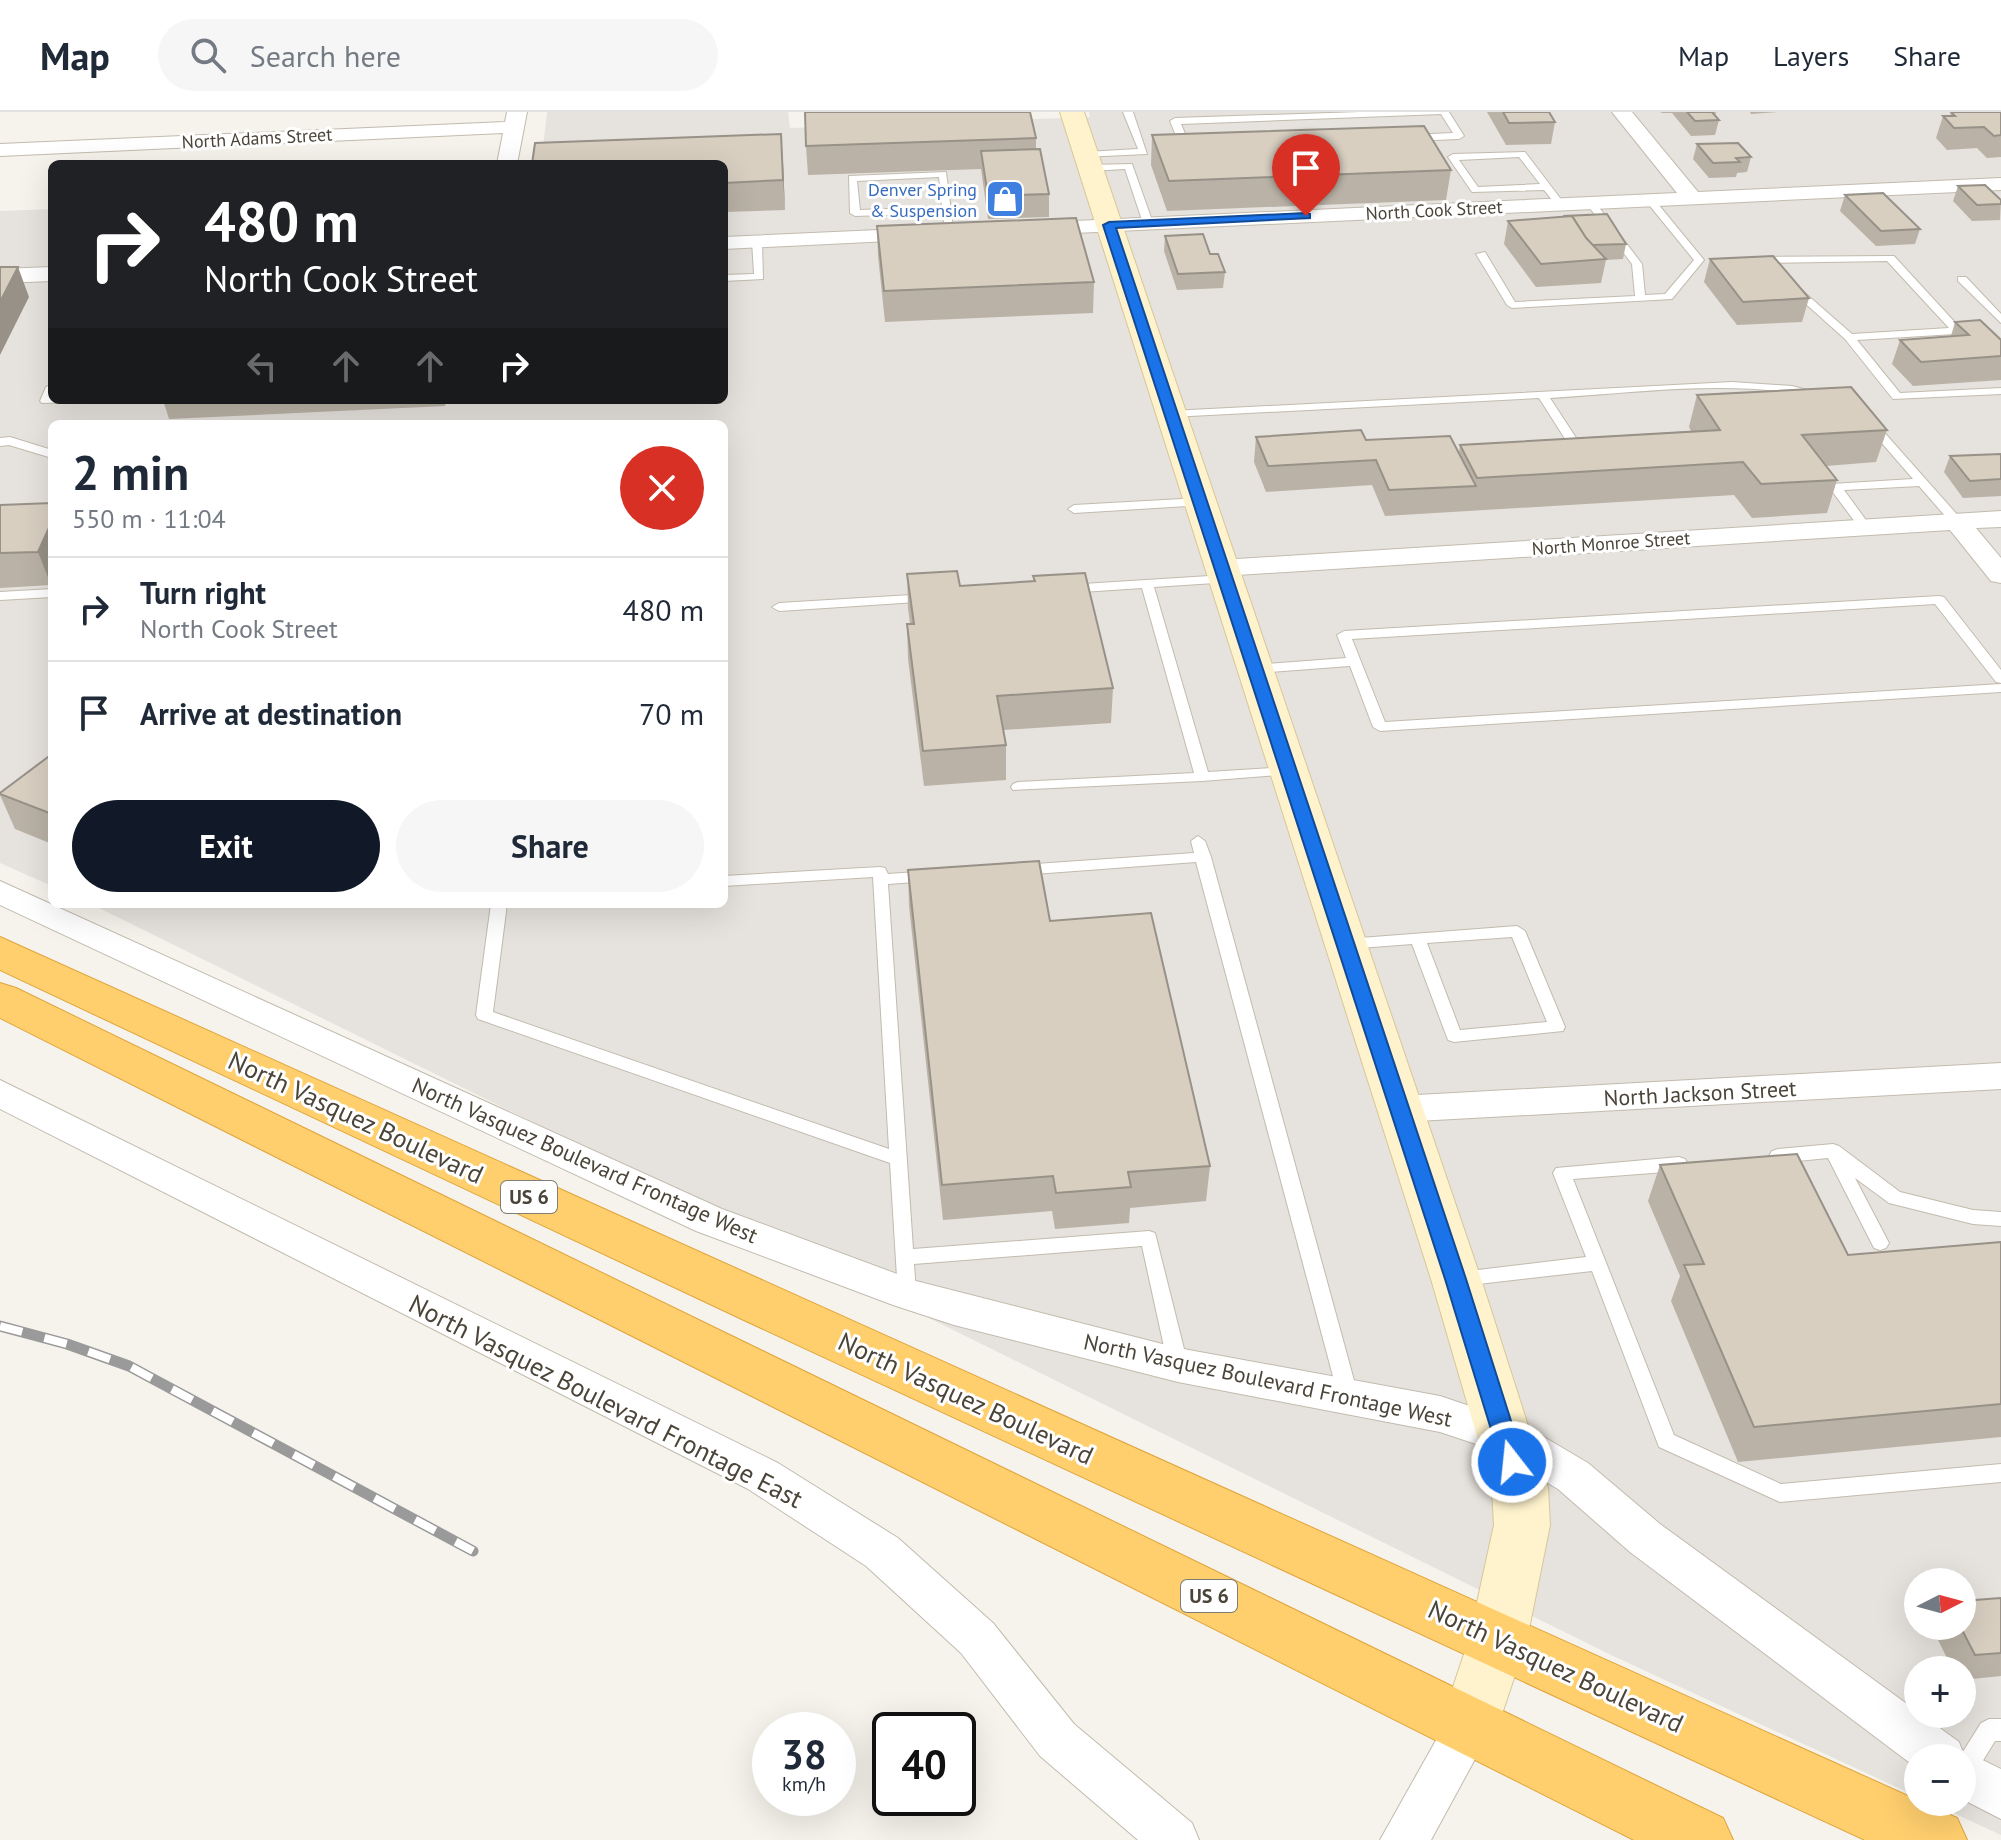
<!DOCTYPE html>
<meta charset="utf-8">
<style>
:root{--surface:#fff;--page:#f6f6f7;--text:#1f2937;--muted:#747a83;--line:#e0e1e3;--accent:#111827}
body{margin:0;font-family:"PT Sans",sans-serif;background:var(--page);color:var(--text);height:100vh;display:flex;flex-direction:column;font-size:30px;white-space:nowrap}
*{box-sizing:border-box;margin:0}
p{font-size:26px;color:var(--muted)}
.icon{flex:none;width:44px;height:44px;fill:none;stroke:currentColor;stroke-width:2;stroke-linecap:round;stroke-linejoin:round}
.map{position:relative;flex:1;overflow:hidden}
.side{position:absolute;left:48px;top:308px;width:680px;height:488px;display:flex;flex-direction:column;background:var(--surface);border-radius:12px;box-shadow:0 8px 32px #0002}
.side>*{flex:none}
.hud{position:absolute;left:48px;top:48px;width:680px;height:244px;border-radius:12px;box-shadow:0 8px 32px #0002;background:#202124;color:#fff;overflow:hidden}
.needle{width:52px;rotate:84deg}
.buttons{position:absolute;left:1904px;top:1456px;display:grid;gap:16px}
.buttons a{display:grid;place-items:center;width:72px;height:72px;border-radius:50%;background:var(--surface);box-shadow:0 8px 32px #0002;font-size:40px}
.speed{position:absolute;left:752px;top:1600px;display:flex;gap:16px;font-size:40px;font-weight:700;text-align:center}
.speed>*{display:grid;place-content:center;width:104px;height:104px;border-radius:50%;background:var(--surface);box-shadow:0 8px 32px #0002;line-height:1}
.speed small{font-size:20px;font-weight:400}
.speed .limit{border:4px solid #111;border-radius:12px;background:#fff;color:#111}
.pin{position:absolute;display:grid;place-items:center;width:68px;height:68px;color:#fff;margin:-82px -34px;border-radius:50% 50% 50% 0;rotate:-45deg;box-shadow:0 0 8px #0007}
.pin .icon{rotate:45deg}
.me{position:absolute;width:88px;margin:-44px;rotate:344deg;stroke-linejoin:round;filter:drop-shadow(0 0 6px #0008)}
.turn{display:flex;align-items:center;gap:28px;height:168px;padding:0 24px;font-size:36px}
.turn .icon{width:104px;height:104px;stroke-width:2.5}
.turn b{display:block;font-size:56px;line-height:68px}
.lanes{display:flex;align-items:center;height:76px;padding:0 24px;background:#0003;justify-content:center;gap:40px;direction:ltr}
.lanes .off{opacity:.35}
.round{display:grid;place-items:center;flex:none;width:84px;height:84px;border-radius:42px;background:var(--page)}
.headline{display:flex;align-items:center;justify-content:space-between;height:136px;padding:0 24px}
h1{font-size:48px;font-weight:700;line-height:60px}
.action{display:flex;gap:16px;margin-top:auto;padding:16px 24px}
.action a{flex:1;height:92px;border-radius:48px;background:var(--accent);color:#fff;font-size:32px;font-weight:700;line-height:92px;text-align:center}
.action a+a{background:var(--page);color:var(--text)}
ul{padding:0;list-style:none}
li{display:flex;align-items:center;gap:24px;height:104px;padding:0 24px;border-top:2px solid var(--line)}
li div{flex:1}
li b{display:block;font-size:30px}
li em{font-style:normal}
header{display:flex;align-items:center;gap:48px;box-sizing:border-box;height:112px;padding:0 40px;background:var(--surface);border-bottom:2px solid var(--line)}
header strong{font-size:38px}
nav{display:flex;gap:44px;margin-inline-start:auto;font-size:28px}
.search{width:560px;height:72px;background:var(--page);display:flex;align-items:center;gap:20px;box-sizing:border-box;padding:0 28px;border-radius:44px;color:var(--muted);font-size:30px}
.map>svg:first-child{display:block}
.industrial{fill:#e6e2dd;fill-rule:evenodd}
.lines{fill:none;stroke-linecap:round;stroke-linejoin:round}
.lane-casing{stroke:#c2bbae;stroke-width:2}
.street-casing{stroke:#c2bbae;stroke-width:2}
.secondary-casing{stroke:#d6c79b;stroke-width:2}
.highway-casing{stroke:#e0a43c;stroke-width:2}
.lane{fill:#fff;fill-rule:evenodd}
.street{fill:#fff;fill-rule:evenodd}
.secondary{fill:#fff3cd;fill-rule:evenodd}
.highway{fill:#ffcf6e;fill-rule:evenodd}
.rail-casing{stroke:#9a9a9a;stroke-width:11}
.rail{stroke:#fff;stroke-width:8;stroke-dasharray:23;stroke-linecap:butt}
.wall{fill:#bab2a6}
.shaded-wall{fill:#979187}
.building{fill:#d8cfc1;stroke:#979187;stroke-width:2}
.route{fill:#1a73e8;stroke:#114b97;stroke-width:2}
.labels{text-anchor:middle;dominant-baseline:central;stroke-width:6;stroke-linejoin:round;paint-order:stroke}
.far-street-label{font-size:18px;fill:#4b4439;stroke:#fff}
.far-shop-label{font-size:18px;fill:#366cbe;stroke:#fff;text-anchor:end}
.shield{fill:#fff;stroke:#817c74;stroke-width:2}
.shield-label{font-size:20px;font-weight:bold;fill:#4b4439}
.street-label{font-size:22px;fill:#4b4439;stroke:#fff}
.near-street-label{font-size:26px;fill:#4b4439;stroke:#fff}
</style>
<header>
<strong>Map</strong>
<div class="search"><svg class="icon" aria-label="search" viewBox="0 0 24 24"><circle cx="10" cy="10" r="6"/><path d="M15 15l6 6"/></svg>Search here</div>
<nav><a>Map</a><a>Layers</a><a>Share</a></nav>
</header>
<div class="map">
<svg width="2001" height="1728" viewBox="0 0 2001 1728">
<rect width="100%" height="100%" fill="#f6f3ec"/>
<path class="industrial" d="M547,0H788L790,16L1090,5L1089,0H2001V1723L1930,1690H1962V1646H1918V1685L1611,1543L91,792H724V312H52V774L0,751V99L52,97V288H724V52H541ZM1918,1470H1962V1514H1918ZM1918,1558H1962V1602H1918Z"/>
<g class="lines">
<g class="lane-casing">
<g id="lane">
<path d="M1123,0H1133L1147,42L1083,45V41L1086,40L1138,37Z"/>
<path d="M1360,0H1449L1464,24L1459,27L1409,29L1404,26L1409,23L1453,21L1441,2L1181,12L1189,31L1198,34L1185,37L1180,34L1170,9L1175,6Z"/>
<path d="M1525,40L1563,90V94H1557L1544,78L1472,80L1448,45L1453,42ZM1519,45L1540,72L1478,75L1459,48Z"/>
<path d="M1132,52L1153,111L1152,113L1143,111L1125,57L1090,59L1085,56L1090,53Z"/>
<path d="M946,60L954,123L945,121L943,101L855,104L850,101L849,64ZM939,65L942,95L860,98L857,69Z"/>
<path d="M1650,85L1653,86L1704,148L1672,187L1512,196L1507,193L1476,142L1485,140L1515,190L1635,184L1632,152L1586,91L1591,88L1594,89L1642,152L1645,183L1665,182L1694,148L1645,88Z"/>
<path d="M757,126L762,129L763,167L724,169V163L754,162L752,129Z"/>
<path d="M1894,144L1961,217L2001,239V247L1955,222L1857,228L1900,281L2001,276V282L1893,287L1845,227L1788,176L1797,174L1852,222L1949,216L1887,149L1757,151L1752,148L1757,145Z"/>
<path d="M1958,165H1966L2001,202V211L1958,169Z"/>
<path d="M1732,270L1792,274L1822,282L1816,285C1730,267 1637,281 1550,286L1586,341L1580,345L1576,344L1539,286L1171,305L1165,302L1171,299Z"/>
<path d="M52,272V288H75L73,290L42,291L40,289L46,275Z"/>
<path d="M1871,309L1875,310L1961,407V413H1953L1919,374L1844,378L1871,415L1865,419L1861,418L1829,375L1831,372L1913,367L1867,314L1865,312Z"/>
<path d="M10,325L52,338V346L9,333L0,334V326Z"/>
<path d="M1200,386L1204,387V393L1074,401L1068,397L1074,393Z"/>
<path d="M1225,463L1230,464V470L1154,475L1208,660L1288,655L1295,659L1293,662L1202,669L1013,678L1011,675L1013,672L1018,670L1194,661L1142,476L1067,481L1061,477L1067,473Z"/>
<path d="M52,477V485L0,488V480Z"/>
<path d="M928,482L933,483V489L779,499L772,495L779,491Z"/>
<path d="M1939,484L1944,485L2001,558V571L1996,570L1935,492L1352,527L1385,610L2001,572V580L1380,619L1373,615L1350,554L1255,561L1248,557L1255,553L1346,546L1337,523L1344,519Z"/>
<path d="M1198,724L1205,729L1211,745L1358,1283L1355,1289L1348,1291L1341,1289L1338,1283L1196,750L1021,763L1013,758L1021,753L1194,741L1191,729Z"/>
<path d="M880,755L885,756L888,762L930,759L938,764L930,769L888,772L913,1137L1149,1119L1155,1121L1188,1253L1185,1259L1178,1261L1171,1259L1168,1253L1142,1134L914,1152L916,1182L914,1187L907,1189L900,1187L898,1182L890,1051L478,907L476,903L491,792H507L493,900L889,1037L873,765L724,774V764Z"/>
<path d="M1517,814L1525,819L1565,915L1563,919L1454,930L1448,928L1412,832L1347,837L1339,832L1347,827ZM1512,825L1547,910L1460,918L1427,831Z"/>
<path d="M1833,1032L1839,1034L1900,1080L1973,1098L2001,1100V1114L1973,1112L1889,1091L1855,1066L1889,1131L1886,1136L1880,1138L1874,1136L1828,1046L1778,1051L1772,1049L1769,1044L1772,1039L1778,1037Z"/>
<path d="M1679,1045L1685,1047L1688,1052L1685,1057L1679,1059L1573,1067L1674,1323L1781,1372L2001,1352V1370L1780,1390L1659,1335L1592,1159L1461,1174L1454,1172L1452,1167L1454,1162L1461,1160L1586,1145L1553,1061L1556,1056Z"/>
<path d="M1989,1607H2001V1629H1995L1971,1668L1962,1671V1646H1959L1981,1611Z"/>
</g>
</g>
<g class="street-casing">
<g id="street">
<path d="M507,0H527L517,52H497L503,21L0,44V32L505,10Z"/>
<path d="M1612,0H1632L1698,80L2001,66V78L1032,123L1021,117L1032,111L1677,81Z"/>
<path d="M923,116L931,117L934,122L931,127L724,137V125Z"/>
<path d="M52,155V169L0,171V157Z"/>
<path d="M2001,399V415L1976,416L2001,446V471L1991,469L1950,418L1222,464L1212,462L1208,456L1212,450L1222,448Z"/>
<path d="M0,769L722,1097L916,1169L1178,1236L1440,1284L1520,1311L1588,1351L1660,1412L1959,1630L1962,1638L2001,1657V1707L1962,1687V1646H1918V1657L1630,1440L1558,1377L1491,1337L1440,1320L1178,1270L954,1213L893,1193L696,1119L0,793Z"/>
<path d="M2001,951V977L1399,1010L1386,1007L1381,997L1386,987L1399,984Z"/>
<path d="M0,968L778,1351L898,1426L993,1511L1074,1612L1192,1711L1199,1728H1138L1040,1644L961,1541L866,1454L748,1377L0,997Z"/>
<path d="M1470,1592L1487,1598L1493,1614L1431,1728H1380L1453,1598Z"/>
</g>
</g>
<g class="secondary-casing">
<path id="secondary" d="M1060,0H1084L1481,1167L1548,1376L1550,1413L1527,1527L1491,1635L1470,1643L1449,1635L1440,1614L1469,1527L1494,1413L1492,1376L1431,1167Z"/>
</g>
<g class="highway-casing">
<g id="highway">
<path d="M0,825L1957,1706L1967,1728H1865L746,1209L0,858Z"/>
<path d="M0,871L16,876L1723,1706L1733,1728H1634L0,906Z"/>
</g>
</g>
<use href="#lane" class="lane"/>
<use href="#street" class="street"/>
<use href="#secondary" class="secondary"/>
<use href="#highway" class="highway"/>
<g class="rail-casing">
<path id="rail" d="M0,1214L67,1232L129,1254L473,1439"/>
</g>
<use href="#rail" class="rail"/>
</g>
<g class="wall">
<path d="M1487,0H1549L1555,10L1551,32L1506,33Z"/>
<path d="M1660,0H1716L1715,4L1719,8L1715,23L1691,24L1672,1H1662Z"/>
<path d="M1750,0H1778L1751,2Z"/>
<path d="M1951,0H2001V45L1987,46L1977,36L1947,38L1936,26L1943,4H1950Z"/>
<path d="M1152,23L1451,58L1446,88L1167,99L1151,53Z"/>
<path d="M1036,26V37L1049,82V105L988,107L981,57L808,63L806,34Z"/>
<path d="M1697,32L1751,45L1747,60L1737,61L1736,65L1709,66L1693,47Z"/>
<path d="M783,51L785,98L724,100V52Z"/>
<path d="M1958,74L2001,88L2000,108L1972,109L1953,89Z"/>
<path d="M1845,83L1920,117L1915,132L1876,134L1840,99Z"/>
<path d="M1508,109L1626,132L1623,147L1606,148L1601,171L1536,175L1504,132Z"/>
<path d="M877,114L1094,170L1093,201L885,210L878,144Z"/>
<path d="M1165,124L1210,142L1225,160L1223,176L1177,178L1164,139Z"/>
<path d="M1710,147L1809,186L1802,210L1737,213L1704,170Z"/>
<path d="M1955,210L2001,228V268L1913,274L1892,252L1900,228L1951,224Z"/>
<path d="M1697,283L1887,318L1876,350L1826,354L1837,368L1827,401L1752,406L1734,383L1385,404L1372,373L1266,380L1254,350L1256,325L1366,328L1459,341L1460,333L1691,319L1689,315Z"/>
<path d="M163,288H446L445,294L169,307Z"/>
<path d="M2001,342V384L1963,386L1944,360L1950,344Z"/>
<path d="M52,391L51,473L0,476V393Z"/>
<path d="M907,462L960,474L1033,469V464L1113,576L1111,611L1003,618L1006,633V668L924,674L908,547L907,512H910L908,496Z"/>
<path d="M52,642V732L15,717L0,683V681Z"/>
<path d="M908,758L1050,809L1210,1054L1206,1089L1130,1096L1129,1111L1055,1117L1052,1099L943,1108L909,794Z"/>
<path d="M1660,1053L1848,1143L2001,1130V1325L1738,1350L1671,1189L1680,1164L1648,1089Z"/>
<path d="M2001,1486V1564L1962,1568V1558H1953L1932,1516L1933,1514H1962Z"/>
</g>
<g class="shaded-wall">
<path d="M781,22L783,51L785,98L783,68Z"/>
<path d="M18,155L29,185L0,243V190Z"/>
<path d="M52,409V471L51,473L38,440Z"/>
</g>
<g class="building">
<path d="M805,0H1030L1036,26L806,34Z"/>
<path d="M1503,0H1549L1555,10L1509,11Z"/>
<path d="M1687,0H1712L1719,8L1695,9Z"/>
<path d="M1951,0H2001V23L1994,24L1984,15L1954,16L1943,4H1955Z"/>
<path d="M1424,14L1451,58L1169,69L1152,23Z"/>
<path d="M781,22L783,68L724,71V52H532L535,31Z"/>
<path d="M1738,31L1751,45L1736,46L1740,50L1713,51L1697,32Z"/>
<path d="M1040,37L1049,82L988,84L981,39Z"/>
<path d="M1985,73L2001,88V92L1977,93L1958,74Z"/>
<path d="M1883,81L1920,117L1881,119L1845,83Z"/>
<path d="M1607,102L1626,132L1592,133L1586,126L1572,104L1566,105L1565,104Z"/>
<path d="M1572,104L1586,126L1606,147L1541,152L1508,109Z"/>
<path d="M1076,106L1094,170L884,179L877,114Z"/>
<path d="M1203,122L1210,142H1218L1225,160L1178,162L1165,124Z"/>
<path d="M1773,144L1809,186L1743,190L1710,147Z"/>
<path d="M0,155H18L0,190Z"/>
<path d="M1980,208L2001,228V244L1921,250L1900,228L1969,223L1955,210Z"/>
<path d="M1851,275L1887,318L1802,323L1837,368L1761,372L1743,350L1477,366L1460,333L1720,318L1697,283Z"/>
<path d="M1361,318L1366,328L1450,324L1476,374L1389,378L1376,348L1268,354L1256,325Z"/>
<path d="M2001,342V367L1970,369L1950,344Z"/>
<path d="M52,391V409L38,440L0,441V393Z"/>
<path d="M957,459L960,474L1035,469L1033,464L1085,461L1113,576L997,584L1006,633L923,639L907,512H914L907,462Z"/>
<path d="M52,642V702L0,682V681Z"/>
<path d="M1039,749L1050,809L1151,801L1210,1054L1128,1060L1131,1075L1056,1081L1053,1064L942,1073L908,758Z"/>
<path d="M1797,1042L1848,1143L2001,1130V1292L1754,1315L1684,1153L1704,1152L1660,1053Z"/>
<path d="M2001,1486V1541L1975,1543L1960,1514H1962V1489Z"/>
</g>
<path class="route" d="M1306,101L1310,102V106L1116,116L1466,1167L1524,1350L1520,1357L1512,1360L1504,1357L1501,1350L1445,1167L1103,113L1109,110Z"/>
<defs>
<g id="shop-square" transform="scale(2)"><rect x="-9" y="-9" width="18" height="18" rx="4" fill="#3f7fe0" stroke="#fff"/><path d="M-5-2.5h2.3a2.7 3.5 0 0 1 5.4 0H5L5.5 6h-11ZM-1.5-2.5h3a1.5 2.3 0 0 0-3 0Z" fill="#fff"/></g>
</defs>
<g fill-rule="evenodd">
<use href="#shop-square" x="1005" y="87"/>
</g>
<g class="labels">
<g class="far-street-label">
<text transform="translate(257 26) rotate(-3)">North Adams Street</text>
<text transform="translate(1434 98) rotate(-3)">North Cook Street</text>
<text transform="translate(1611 431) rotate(-4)">North Monroe Street</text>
</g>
<g class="far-shop-label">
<text x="977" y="77">Denver Spring<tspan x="977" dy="21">&amp; Suspension</tspan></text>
</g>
<g class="shield">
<rect x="501" y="1069" width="56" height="32" rx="6"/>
<rect x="1181" y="1468" width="56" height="32" rx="6"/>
</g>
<g class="shield-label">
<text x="529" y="1085">US 6</text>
<text x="1209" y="1484">US 6</text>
</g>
<g class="street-label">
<text transform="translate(1700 981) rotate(-3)">North Jackson Street</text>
<text transform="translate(585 1048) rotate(24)">North Vasquez Boulevard Frontage West</text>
<text transform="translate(1268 1268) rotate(12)">North Vasquez Boulevard Frontage West</text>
</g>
<g class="near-street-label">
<text transform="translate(356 1005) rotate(25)">North Vasquez Boulevard</text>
<text transform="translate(966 1286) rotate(25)">North Vasquez Boulevard</text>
<text transform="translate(606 1289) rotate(27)">North Vasquez Boulevard Frontage East</text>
<text transform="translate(1556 1554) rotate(25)">North Vasquez Boulevard</text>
</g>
</g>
</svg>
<div class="buttons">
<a><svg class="needle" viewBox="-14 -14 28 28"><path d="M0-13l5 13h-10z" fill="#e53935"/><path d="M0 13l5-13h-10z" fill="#747a83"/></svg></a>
<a>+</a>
<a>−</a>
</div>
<div class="speed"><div>38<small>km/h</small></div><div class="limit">40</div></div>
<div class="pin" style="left:1306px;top:104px;background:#d93025"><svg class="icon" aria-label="arrive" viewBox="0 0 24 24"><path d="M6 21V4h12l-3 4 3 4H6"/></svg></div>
<svg class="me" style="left:1512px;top:1350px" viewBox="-20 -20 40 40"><circle r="17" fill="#1a73e8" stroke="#fff" stroke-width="3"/><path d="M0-11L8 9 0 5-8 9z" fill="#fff"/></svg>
<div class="hud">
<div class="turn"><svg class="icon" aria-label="right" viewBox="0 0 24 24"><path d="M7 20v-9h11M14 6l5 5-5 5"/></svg><div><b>480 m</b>North Cook Street</div></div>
<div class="lanes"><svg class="icon off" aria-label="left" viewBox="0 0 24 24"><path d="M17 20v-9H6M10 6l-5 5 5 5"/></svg><svg class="icon off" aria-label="ahead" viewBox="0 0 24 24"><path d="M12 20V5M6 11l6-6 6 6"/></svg><svg class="icon off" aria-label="ahead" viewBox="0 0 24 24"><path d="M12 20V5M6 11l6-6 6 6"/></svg><svg class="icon" aria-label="right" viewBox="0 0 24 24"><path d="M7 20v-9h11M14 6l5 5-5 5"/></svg></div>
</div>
<section class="side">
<div class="headline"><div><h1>2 min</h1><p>550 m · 11:04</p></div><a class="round" style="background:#d93025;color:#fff"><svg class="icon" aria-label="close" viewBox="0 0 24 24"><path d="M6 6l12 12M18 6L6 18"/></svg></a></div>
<ul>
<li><svg class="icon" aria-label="right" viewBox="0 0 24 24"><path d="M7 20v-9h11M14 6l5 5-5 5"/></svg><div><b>Turn right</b><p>North Cook Street</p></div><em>480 m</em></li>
<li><svg class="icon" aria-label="arrive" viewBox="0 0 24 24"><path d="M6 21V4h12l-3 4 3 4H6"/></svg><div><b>Arrive at destination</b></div><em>70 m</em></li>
</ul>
<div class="action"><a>Exit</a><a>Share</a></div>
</section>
</div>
